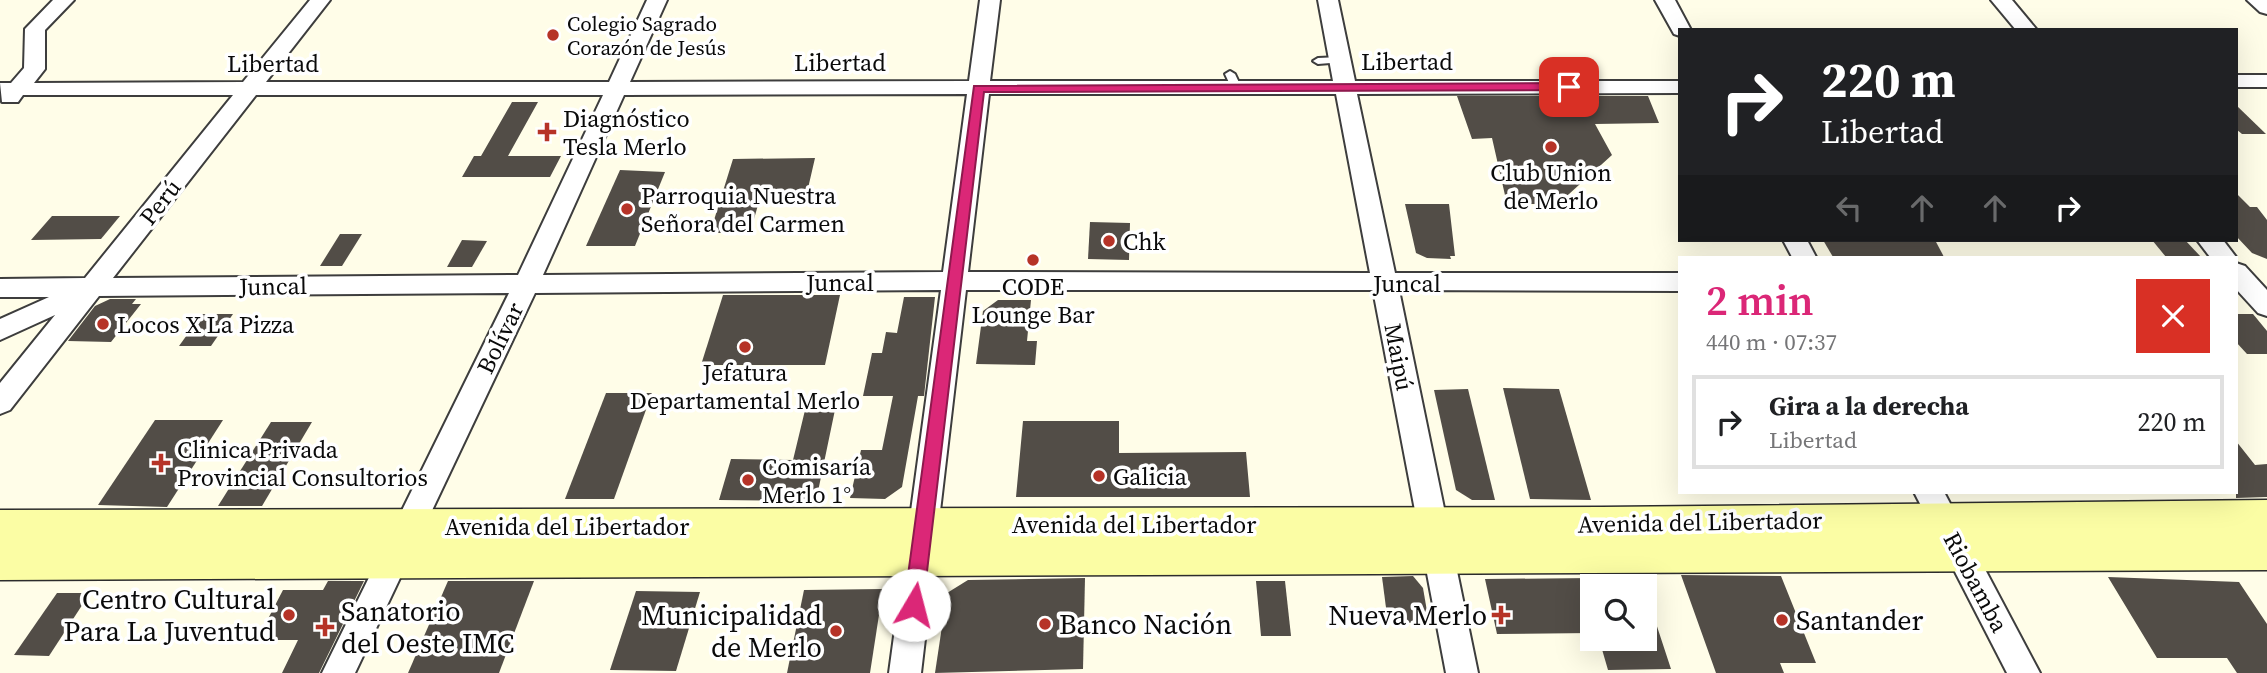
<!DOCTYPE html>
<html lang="es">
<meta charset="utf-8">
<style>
:root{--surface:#fff;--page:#f2f2f2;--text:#202124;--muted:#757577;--line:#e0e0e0;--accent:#db2777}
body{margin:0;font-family:"Source Serif 4",serif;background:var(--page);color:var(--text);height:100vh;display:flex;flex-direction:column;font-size:26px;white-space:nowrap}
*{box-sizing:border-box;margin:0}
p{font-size:23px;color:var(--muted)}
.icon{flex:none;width:38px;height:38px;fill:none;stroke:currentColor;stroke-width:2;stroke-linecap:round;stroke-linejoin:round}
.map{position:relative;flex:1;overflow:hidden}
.sheet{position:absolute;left:1678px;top:256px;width:560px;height:238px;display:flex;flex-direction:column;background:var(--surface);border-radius:0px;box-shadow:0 7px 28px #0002}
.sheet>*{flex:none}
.hud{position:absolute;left:1678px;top:28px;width:560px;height:214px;border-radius:0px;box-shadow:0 7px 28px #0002;background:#202124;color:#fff;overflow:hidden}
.tools{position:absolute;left:1580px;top:574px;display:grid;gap:14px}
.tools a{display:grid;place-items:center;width:77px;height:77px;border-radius:0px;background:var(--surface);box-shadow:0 7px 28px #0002;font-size:35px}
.pin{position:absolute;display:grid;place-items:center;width:60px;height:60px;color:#fff;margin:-30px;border-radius:14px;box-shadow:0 4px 10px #0006}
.me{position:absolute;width:77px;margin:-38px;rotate:8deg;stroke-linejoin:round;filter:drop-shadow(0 0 5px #0008)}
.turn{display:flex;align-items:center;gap:24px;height:147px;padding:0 28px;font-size:32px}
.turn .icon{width:91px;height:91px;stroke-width:2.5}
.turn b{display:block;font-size:49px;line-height:60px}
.lanes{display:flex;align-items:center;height:66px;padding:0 28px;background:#0003;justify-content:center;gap:35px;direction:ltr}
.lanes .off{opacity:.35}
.round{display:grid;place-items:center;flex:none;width:74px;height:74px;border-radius:0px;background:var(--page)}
.overview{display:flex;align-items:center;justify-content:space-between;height:119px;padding:0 28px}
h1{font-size:42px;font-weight:600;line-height:52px;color:var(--accent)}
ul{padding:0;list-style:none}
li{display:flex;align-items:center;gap:21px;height:94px;margin:0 14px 10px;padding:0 14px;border:4px solid var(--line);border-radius:0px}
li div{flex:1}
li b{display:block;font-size:26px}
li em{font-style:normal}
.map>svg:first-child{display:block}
.building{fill:#524d47}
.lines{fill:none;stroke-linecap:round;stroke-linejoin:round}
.service-casing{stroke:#3d3d3d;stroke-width:4}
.minor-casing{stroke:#3d3d3d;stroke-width:4}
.secondary-casing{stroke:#2c2c2c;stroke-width:3}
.service{fill:#fff;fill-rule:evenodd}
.minor{fill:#fff;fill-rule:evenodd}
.secondary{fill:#fbfda4;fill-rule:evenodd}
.route{fill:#db2777;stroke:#8e194d;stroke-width:2}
.poi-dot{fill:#b63327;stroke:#fff;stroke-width:2.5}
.labels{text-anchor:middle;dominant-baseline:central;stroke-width:7;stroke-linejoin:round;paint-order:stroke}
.far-poi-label{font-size:21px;fill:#0a0a0a;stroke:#fff;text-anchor:start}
.street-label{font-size:24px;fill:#0a0a0a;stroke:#fff}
.poi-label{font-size:24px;fill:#0a0a0a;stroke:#fff;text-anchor:start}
.near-poi-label{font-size:28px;fill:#0a0a0a;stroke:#fff;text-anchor:end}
</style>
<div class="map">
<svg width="2267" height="673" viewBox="0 0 2267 673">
<rect width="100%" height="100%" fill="#fffde8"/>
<g class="building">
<path d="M1457,96H1648L1659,123L1595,124L1612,155L1558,204H1507L1492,138L1472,139Z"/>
<path d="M512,102H538L508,156H561L550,177H462L474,156H481Z"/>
<path d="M2236,105L2266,134H2242L2236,129Z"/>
<path d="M815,158L806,197L760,198L750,233H710L733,159Z"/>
<path d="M620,170L665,172L635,246H586Z"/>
<path d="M2236,193L2250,207H2257L2267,220V259L2252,253L2236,236Z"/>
<path d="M1405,204H1449L1455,256H1450L1451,259L1427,258L1416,253Z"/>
<path d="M52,216H120L101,239L31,240Z"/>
<path d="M1090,222L1130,223L1129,260L1088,259Z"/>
<path d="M340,234H362L342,266H320Z"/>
<path d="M462,240L487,241L472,267H447Z"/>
<path d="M1823,240H1935L1944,257H1833Z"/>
<path d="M2152,240H2185L2201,257H2166Z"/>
<path d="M723,295H840L825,365H701Z"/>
<path d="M904,297H935L924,396H918L902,487L885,499L850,498L861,450H882L893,396H863L872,353H882L886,332L897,333Z"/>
<path d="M110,299H136L132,304H141L111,342L68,341L95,306Z"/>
<path d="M998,300H1031L1027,341H1037L1035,365L976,364L983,311Z"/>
<path d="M202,314H233L211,346H179Z"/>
<path d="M2236,314H2253L2267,331V354H2247L2236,342Z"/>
<path d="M1503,388L1559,389L1591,500L1530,499Z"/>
<path d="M1468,389L1495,500H1472L1456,490L1434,390Z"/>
<path d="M606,393H652L614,499H565Z"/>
<path d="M836,405L816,501L719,500L731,459L793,460L806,406Z"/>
<path d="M155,420H223L167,507L98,505Z"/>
<path d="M1023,421H1119V453L1246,452L1250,497H1016Z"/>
<path d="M271,422H312L262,506H218Z"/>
<path d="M2236,441L2255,465L2267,464V497L2236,498Z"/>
<path d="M1681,575L1781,576L1816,663H1780L1784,673H1716Z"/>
<path d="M1413,576L1423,588L1429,623H1388L1382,577Z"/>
<path d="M2108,577L2239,582L2267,624V673H2237L2227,658H2157Z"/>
<path d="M1085,578L1083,669L935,673L947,593L968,580Z"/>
<path d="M1592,578V633L1497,634L1485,579Z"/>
<path d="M328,581H364L319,673H282L298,640H257L283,590H323Z"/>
<path d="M448,581H534L499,673H408Z"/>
<path d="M1256,581H1285L1291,636H1261Z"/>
<path d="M883,589L870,673H787L804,590Z"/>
<path d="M636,591L700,592L676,671L610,670Z"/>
<path d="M57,593H90L49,656L14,655Z"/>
<path d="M1645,599H1648L1671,669L1608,670L1599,639H1645Z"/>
</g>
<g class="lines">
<g class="service-casing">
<g id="service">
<path d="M1340,57L1345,60L1343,62L1318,64L1313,61L1318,58Z"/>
<path d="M1230,71L1235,74L1242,89L1241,91H1233L1232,89L1225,74Z"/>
</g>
</g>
<g class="minor-casing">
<g id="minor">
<path d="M53,0H74L45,30V69L34,83L243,82L310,0H330L266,82H609L647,0H667L630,82L969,81L980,0H1000L990,81H1333L1318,0H1338L1355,81H1680V93L1357,94L1395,273H1680V291L1399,290L1478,673H1446L1373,290H966L921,673H889L941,290L535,293L355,673H322L509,293L99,296L10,410L0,414V383L55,315L0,340V319L49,297H0V279L85,278L233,95H23L18,102H2L0,83H11L24,68L25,29ZM967,94L943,272L543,275L624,95ZM989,94H1336L1370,273L968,272ZM256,95H603L518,275L113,278Z"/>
<path d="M1655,0H1675L1691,30H1680V36L1674,34Z"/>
<path d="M1991,0H2012L2037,30H2016Z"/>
<path d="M2247,0H2267V14L2260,12Z"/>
<rect x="2236" y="75" width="31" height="12"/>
<path d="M1783,240H1807L1816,257H1792Z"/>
<path d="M2197,240H2223L2236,257H2210Z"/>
<path d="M2236,263L2245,266L2267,290V316L2258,313L2236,289Z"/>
<path d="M1914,492H1944L2040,673H2007Z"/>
</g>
</g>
<g class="secondary-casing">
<path id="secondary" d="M2267,500V570L0,580V510L1602,507Z"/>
</g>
<use href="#service" class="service"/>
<use href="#minor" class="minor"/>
<use href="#secondary" class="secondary"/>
</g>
<path class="route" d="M1569,83L1575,87L1573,90L984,92L923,605L920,611L914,614L907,611L904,605L974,86Z"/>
<g class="poi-dot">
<circle cx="553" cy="35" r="7"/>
<path d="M543.5 121.5h7v7h7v7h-7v7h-7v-7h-7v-7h7z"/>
<circle cx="1551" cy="147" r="7"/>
<circle cx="627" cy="209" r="7"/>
<circle cx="1109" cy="241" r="7"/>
<circle cx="1033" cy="260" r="7"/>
<circle cx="103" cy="324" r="7"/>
<circle cx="745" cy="347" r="7"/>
<path d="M157.5 452.5h7v7h7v7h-7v7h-7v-7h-7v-7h7z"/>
<circle cx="1099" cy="476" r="7"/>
<circle cx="748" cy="480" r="7"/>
<circle cx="289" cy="615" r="7"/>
<path d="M1497.5 604.5h7v7h7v7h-7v7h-7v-7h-7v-7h7z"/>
<circle cx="1782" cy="620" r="7"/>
<circle cx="1045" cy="624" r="7"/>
<path d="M321.5 616.5h7v7h7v7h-7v7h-7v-7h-7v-7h7z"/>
<circle cx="836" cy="631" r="7"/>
</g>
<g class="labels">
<g class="far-poi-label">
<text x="567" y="23">Colegio Sagrado<tspan x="567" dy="24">Corazón de Jesús</tspan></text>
</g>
<g class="street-label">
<text x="1407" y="61">Libertad</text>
<text x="840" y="62">Libertad</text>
<text x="273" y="63">Libertad</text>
<text transform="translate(160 202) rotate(-52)">Perú</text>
<text x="840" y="282">Juncal</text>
<text x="1407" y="283">Juncal</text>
<text transform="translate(273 286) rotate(-1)">Juncal</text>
<text transform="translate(500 338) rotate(-64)">Bolívar</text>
<text transform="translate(1399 357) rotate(79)">Maipú</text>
<text transform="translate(1700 522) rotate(-1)">Avenida del Libertador</text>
<text x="1134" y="524">Avenida del Libertador</text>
<text x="567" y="526">Avenida del Libertador</text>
<text transform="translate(1976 582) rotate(62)">Riobamba</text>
</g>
<g class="poi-label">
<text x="563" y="118">Diagnóstico<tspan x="563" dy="28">Tesla Merlo</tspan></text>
<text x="1551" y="172" text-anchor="middle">Club Union<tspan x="1551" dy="28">de Merlo</tspan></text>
<text x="641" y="195">Parroquia Nuestra<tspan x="641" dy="28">Señora del Carmen</tspan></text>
<text x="1123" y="241">Chk</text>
<text x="1033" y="286" text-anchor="middle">CODE<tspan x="1033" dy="28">Lounge Bar</tspan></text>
<text x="117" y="324">Locos X La Pizza</text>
<text x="745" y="372" text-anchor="middle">Jefatura<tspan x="745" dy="28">Departamental Merlo</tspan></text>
<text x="177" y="449">Clinica Privada<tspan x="177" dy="28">Provincial Consultorios</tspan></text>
<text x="762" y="466">Comisaría<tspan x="762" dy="28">Merlo 1°</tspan></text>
<text x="1113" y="476">Galicia</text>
</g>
<g class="near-poi-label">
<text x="275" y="599">Centro Cultural<tspan x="275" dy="32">Para La Juventud</tspan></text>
<text x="341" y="611" text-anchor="start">Sanatorio<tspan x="341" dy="32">del Oeste IMC</tspan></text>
<text x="822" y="615">Municipalidad<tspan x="822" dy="32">de Merlo</tspan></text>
<text x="1487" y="615">Nueva Merlo</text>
<text x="1796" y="620" text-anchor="start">Santander</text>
<text x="1059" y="624" text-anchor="start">Banco Nación</text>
</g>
</g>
</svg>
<div class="tools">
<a><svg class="icon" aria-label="search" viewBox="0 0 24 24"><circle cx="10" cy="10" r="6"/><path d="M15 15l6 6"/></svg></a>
</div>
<div class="pin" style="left:1569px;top:87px;background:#d93025"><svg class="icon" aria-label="arrive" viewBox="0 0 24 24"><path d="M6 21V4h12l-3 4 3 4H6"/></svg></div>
<svg class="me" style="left:914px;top:605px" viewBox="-20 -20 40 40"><circle r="19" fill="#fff"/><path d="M0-13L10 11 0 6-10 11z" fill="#db2777"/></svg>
<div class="hud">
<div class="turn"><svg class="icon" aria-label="right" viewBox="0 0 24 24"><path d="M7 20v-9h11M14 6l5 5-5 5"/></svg><div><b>220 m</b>Libertad</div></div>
<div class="lanes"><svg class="icon off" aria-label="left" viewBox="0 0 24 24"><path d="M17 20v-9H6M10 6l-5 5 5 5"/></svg><svg class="icon off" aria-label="ahead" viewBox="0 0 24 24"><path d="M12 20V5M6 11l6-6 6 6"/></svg><svg class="icon off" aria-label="ahead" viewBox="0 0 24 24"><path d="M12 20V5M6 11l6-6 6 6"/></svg><svg class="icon" aria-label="right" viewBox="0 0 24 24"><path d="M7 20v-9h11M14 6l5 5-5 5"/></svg></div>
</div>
<section class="sheet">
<div class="overview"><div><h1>2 min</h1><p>440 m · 07:37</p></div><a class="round" style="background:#d93025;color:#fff"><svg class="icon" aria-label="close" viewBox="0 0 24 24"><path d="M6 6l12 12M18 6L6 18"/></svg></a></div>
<ul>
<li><svg class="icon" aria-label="right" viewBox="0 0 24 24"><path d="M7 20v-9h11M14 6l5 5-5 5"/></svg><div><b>Gira a la derecha</b><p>Libertad</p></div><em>220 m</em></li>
</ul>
</section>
</div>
